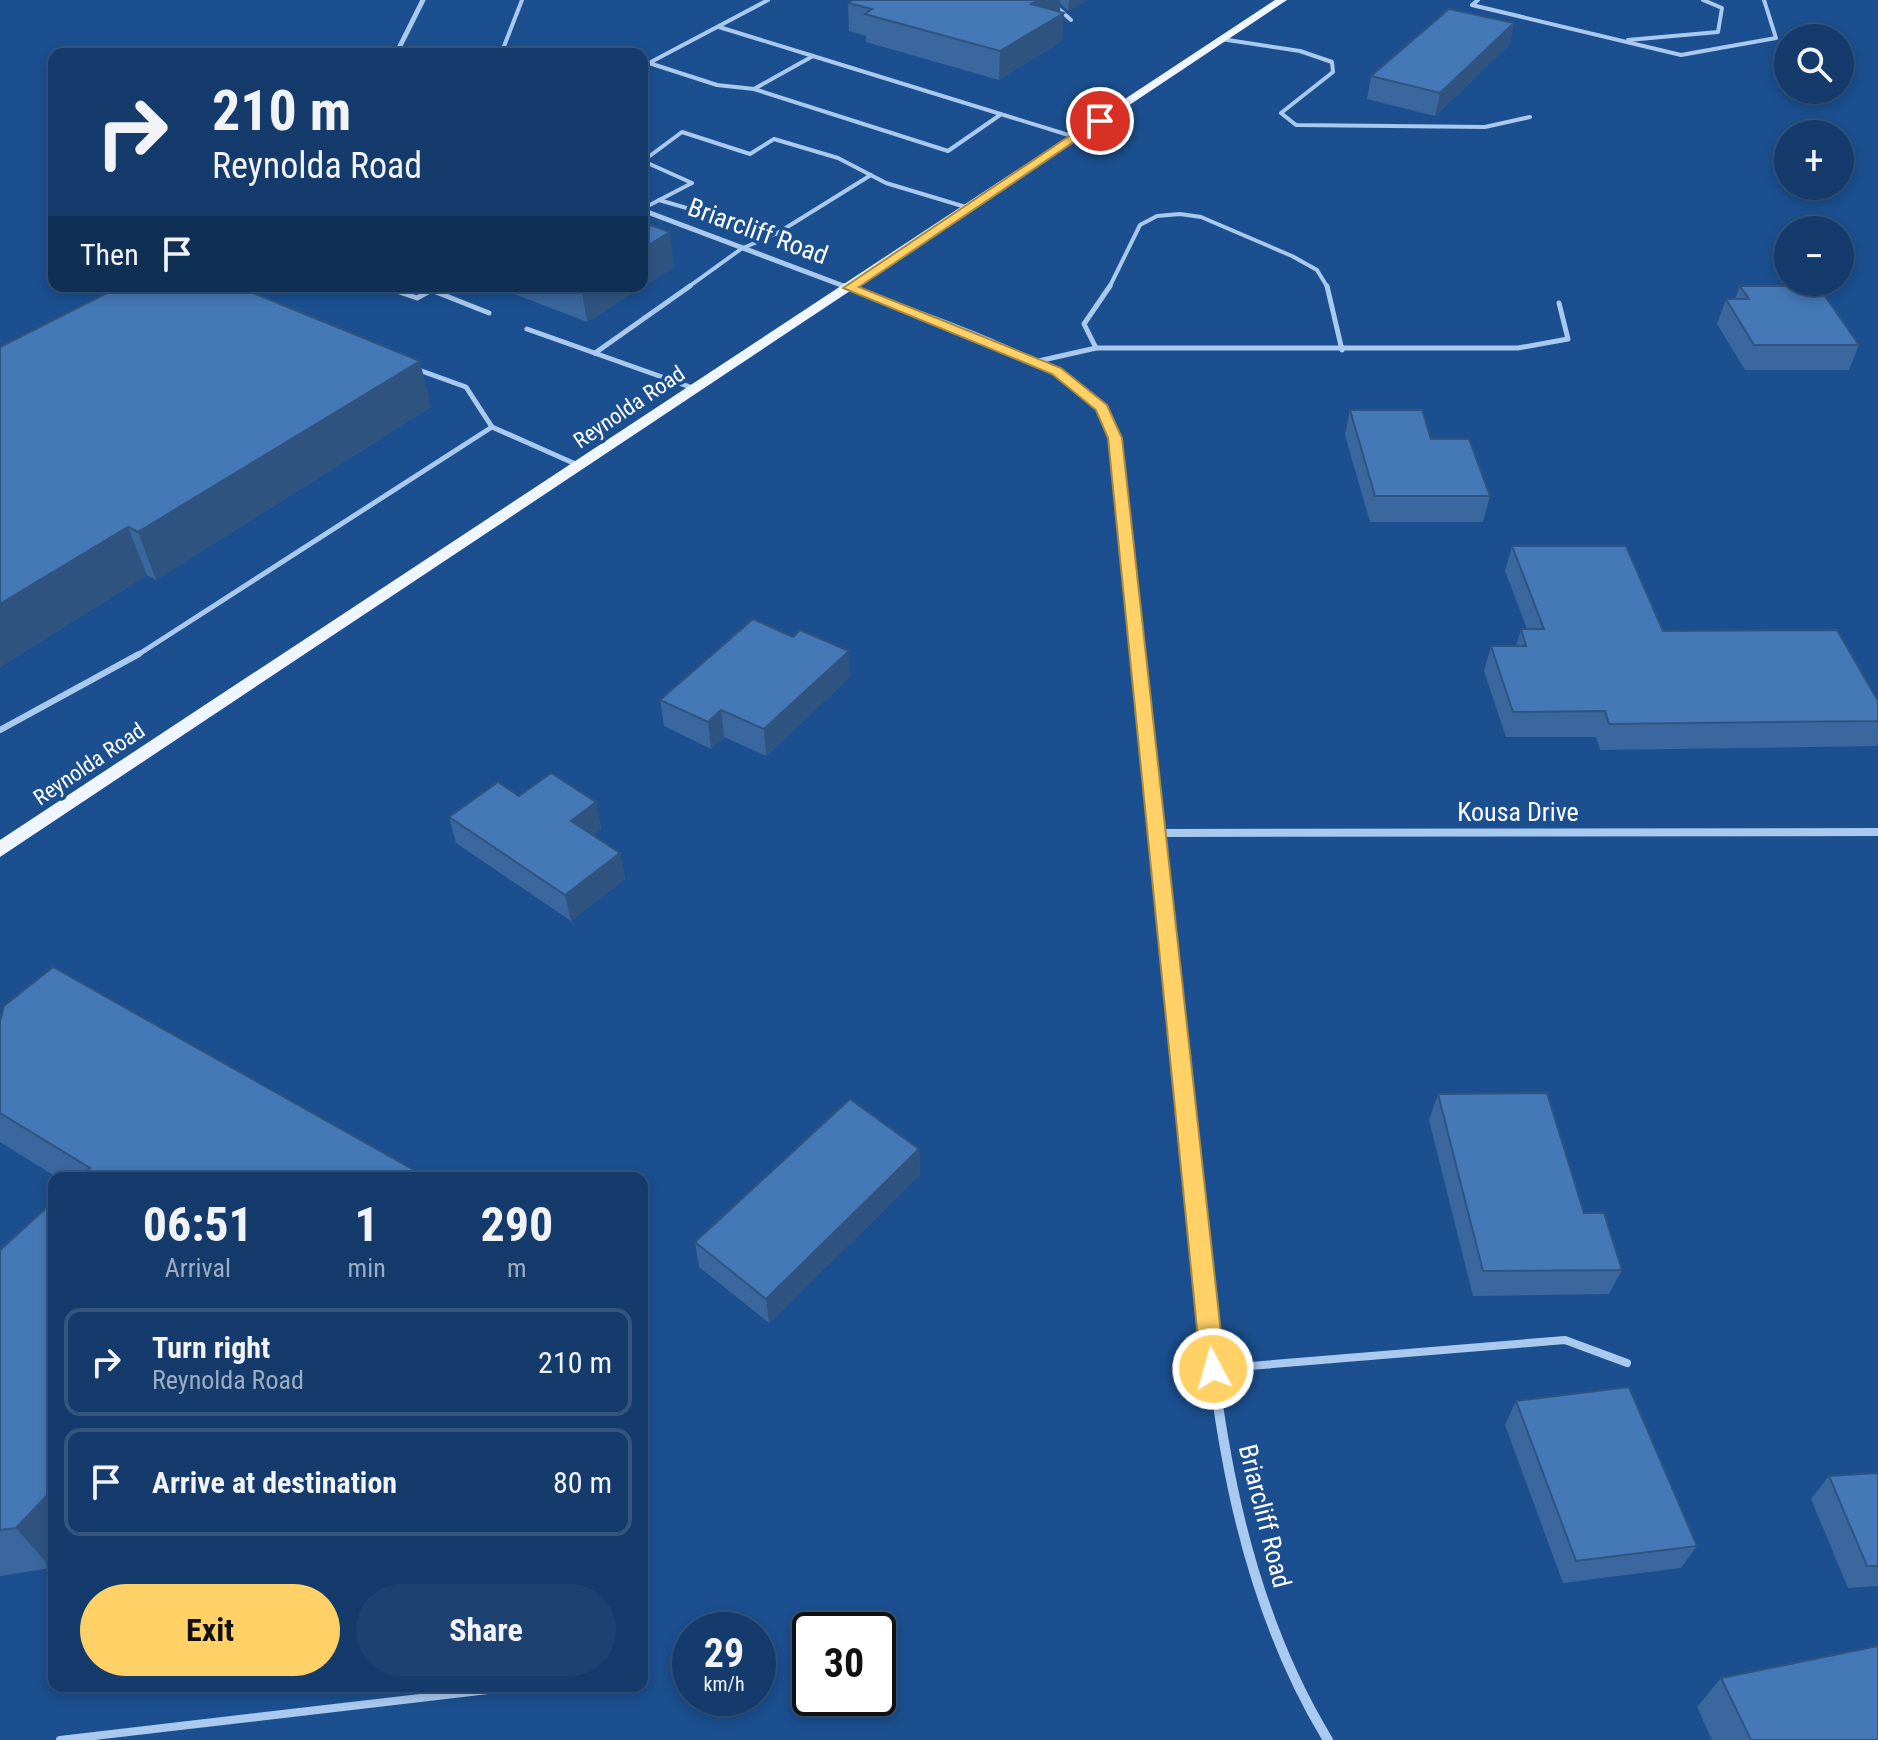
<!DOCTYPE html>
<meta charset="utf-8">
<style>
:root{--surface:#143b6b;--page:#1d4271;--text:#f1f3f6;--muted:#9dadc1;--line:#33557e;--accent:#ffd166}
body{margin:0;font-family:"Roboto Condensed",sans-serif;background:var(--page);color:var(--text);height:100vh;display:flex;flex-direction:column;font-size:30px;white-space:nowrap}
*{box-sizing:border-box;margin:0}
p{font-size:26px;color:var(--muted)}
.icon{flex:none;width:44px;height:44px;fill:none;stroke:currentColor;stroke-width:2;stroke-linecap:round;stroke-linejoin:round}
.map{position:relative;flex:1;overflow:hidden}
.side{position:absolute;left:48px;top:1172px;width:600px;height:520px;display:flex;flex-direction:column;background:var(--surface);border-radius:16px;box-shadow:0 4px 12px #0003,0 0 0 2px var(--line)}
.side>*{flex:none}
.top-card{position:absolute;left:48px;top:48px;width:600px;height:244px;border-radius:16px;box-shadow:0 4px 12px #0003,0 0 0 2px var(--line);background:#143b6b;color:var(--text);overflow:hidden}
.tools{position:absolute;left:1774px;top:24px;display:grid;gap:16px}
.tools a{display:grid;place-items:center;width:80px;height:80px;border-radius:50%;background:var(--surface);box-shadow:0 4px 12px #0003,0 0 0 2px var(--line);font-size:40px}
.speed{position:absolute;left:672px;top:1612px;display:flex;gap:16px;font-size:40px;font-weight:700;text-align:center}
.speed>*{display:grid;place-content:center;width:104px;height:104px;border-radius:50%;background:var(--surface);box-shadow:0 4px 12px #0003,0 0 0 2px var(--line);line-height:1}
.speed small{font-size:20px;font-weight:400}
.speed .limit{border:4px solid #111;border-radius:12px;background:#fff;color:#111}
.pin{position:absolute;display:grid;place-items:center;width:68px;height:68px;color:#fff;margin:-34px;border:4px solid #fff;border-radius:50%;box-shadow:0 2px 8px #0007}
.me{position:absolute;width:88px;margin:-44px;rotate:354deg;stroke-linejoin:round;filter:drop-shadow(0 0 6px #0008)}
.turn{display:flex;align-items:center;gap:28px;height:168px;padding:0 32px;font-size:36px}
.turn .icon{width:104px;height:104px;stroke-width:2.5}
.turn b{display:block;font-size:56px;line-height:68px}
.then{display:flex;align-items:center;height:76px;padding:0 32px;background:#0003;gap:16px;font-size:30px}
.eta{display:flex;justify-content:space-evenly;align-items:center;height:136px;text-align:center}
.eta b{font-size:48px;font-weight:700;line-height:56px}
.primary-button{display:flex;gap:16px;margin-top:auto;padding:16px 32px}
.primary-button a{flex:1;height:92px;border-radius:48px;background:var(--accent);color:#111;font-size:32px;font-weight:700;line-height:92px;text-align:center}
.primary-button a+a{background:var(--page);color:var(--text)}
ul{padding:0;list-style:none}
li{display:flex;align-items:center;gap:24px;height:108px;margin:0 16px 12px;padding:0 16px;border:4px solid var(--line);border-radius:16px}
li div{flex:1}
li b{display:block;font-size:30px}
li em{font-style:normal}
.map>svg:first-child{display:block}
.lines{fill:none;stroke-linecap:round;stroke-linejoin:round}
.service-far3{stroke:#a9c9ee;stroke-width:4}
.service-far2{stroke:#a9c9ee;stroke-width:5}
.service-far1{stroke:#a9c9ee;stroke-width:6}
.service{stroke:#a9c9ee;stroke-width:8}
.minor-far3{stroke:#a9c9ee;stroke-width:5}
.minor-far2{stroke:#a9c9ee;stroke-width:6}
.minor-far1{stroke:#a9c9ee;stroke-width:8}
.minor{stroke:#a9c9ee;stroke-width:10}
.primary{fill:#f0f6ff;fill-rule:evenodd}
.wall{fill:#3a679d}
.shaded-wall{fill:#305480}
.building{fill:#4478b7;stroke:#305480;stroke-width:2}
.route{fill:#ffd166;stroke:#a68842;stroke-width:2}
.labels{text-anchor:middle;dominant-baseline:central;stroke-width:7;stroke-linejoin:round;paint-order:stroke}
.far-street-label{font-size:22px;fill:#fff;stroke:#1b4f8f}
.street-label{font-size:26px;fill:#fff;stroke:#1b4f8f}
</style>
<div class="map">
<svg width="1878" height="1740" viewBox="0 0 1878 1740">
<rect width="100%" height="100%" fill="#1b4f8f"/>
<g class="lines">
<g class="service-far3">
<path d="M768,0L649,63L717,85L754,89L948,151L1000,115"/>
<path d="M1049,0L1071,20"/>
<path d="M1478,0L1472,5L1681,55L1776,38L1764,0"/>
<path d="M719,27L813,56"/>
<path d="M1221,39L1300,51L1332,62L1333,72L1281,113L1296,125L1485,127L1530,117"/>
<path d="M1628,40L1718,32L1722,8L1703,0"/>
<path d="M501,54L522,0"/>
<path d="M754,89L813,56L1075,137"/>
<path d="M659,200L776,234L871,175"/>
<path d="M642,209L692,183L643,161L682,132L750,154L774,139L838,158L886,183L969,208"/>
<path d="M382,286L387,288"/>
<path d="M436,288L439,286"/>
<path d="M687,288L741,249L775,234"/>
<path d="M1109,288L1140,225L1157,216L1180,214L1201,217L1292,256L1317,270L1328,288"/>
</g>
<g class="service-far2">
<path d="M382,286L417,298L439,286"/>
<path d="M1327,286L1342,350"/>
<path d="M431,290L489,313"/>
<path d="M527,329L693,388"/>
<path d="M1096,348L1084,324L1110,286"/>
<path d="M595,353L690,286"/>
<path d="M1034,362L1096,348H1518L1568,339L1559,303"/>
<path d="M416,369L466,387L492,427L580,466"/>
<path d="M136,656L492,427"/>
</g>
<path class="service-far1" d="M0,730L139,654"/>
<g class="service">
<path d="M1213,1369L1565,1340L1627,1363"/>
<path d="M60,1740L523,1686"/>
</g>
<g class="minor-far3">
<path d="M396,54L423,0"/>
<path d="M642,210L849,288"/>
</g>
<path class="minor-far2" d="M843,286C898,306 1078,365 1103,411C1122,444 1122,486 1126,523C1130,568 1135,612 1139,656"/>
<g class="minor-far1">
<path d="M1139,654L1188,1131"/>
<path d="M1157,833L1878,832"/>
</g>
<path class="minor" d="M1188,1129C1210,1337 1216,1557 1328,1740"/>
<path class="primary" d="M1275,0H1287L0,857V840Z"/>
</g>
<g class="wall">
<path d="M853,0H1087L1068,11L1060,3L1062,41L999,80L866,42V36L849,31L848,3Z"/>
<path d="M1514,23L1509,45L1435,116L1367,99L1371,76Z"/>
<path d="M674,267L587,322L494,286H642Z"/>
<path d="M1740,286L1859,345L1849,370H1745L1717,324L1726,299H1735Z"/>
<path d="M0,347L431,407L156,580L147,575L0,667Z"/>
<path d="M1350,410L1490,496L1483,522H1370L1345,435Z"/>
<path d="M1512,546L1663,631L1878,701V743L1877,746L1600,750L1596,737H1506L1484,671L1491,646H1516L1521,629H1527L1505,571Z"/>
<path d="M793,637L850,677L766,756L724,737L711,749L664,726L660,700Z"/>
<path d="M519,796L596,802L601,829L593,835L620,853L625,879L571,921L456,843L449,817Z"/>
<path d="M0,1021L428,1178H58L0,1142Z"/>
<path d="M1438,1094L1584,1213L1622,1270L1609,1294L1473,1296L1429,1120Z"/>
<path d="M919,1149L920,1175L769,1323L699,1267L695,1242Z"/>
<path d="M0,1250L51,1568L0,1576Z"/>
<path d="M1516,1401L1697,1546L1681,1568L1563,1583L1505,1425Z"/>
<path d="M1878,1473V1586L1848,1588L1811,1499L1829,1476Z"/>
<path d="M1721,1678L1878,1740H1712L1697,1707Z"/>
</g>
<g class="shaded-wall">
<path d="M1039,0H1060L1059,15L1064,13L1062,41L999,80L1000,51L1031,4Z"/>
<path d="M1069,0H1087L1068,11Z"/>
<path d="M1514,23L1509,45L1435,116L1440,93Z"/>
<path d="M670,232L674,267L587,322L581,286H642V249Z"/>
<path d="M420,361L431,407L156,580L138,532Z"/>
<path d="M128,527L147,575L0,667V604Z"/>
<path d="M849,651L850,677L766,756L764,729Z"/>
<path d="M721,710L724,737L711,749L708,722Z"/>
<path d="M596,802L601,829L577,848L571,821Z"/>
<path d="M620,853L625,879L571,921L565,895Z"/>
<path d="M919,1149L920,1175L769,1323L766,1299Z"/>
<path d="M54,1488V1565L51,1568L16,1528Z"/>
</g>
<g class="building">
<path d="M853,0H1039L1031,4L1064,13L1000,51L865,14L872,9L848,3Z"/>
<path d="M1449,9L1514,23L1440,93L1371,76Z"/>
<path d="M642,222L670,232L642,249Z"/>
<path d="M121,286H236L420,361L138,532L128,527L0,604V347Z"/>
<path d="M1740,286H1818L1859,345H1754L1726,299H1749Z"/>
<path d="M1350,410H1422L1431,439H1469L1490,496H1375Z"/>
<path d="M1512,546H1626L1663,631L1837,630L1878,701V721L1609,724L1605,711L1513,712L1491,646H1526L1521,629H1544Z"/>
<path d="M753,619L793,637L800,630L849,651L764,729L721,710L708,722L660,700Z"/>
<path d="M551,773L596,802L571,821L620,853L565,895L449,817L498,782L519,796Z"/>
<path d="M53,967L428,1178H80L90,1168L0,1113V1021L4,1006Z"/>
<path d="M1547,1093L1584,1213H1604L1622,1270L1483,1271L1438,1094Z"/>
<path d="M850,1099L919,1149L766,1299L695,1242Z"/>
<path d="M54,1201V1488L16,1528L0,1530V1250Z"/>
<path d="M1629,1387L1697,1546L1576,1561L1516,1401Z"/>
<path d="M1878,1473V1566H1867L1829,1476Z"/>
<path d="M1878,1646V1740H1751L1721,1678Z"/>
</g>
<path class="route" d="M1096,118L1105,121L859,287L1061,368L1107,405L1122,438L1225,1369L1221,1376L1213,1380L1205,1376L1201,1369L1108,438L1096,410L1052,374L843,288Z"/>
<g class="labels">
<g class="far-street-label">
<text transform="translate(629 407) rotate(-34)">Reynolda Road</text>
<text transform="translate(89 764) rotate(-34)">Reynolda Road</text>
</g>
<g class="street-label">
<text transform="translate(758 231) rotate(20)">Briarcliff Road</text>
<text x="1518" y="812">Kousa Drive</text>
<text transform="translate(1265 1516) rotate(76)">Briarcliff Road</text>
</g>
</g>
</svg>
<div class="tools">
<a><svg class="icon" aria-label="search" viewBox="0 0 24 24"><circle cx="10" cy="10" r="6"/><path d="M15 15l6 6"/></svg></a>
<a>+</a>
<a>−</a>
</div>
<div class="speed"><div>29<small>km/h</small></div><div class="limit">30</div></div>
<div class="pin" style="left:1100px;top:121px;background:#d93025"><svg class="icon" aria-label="arrive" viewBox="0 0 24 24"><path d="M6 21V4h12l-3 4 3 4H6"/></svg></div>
<svg class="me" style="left:1213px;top:1369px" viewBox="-20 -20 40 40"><circle r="17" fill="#ffd166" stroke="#fff" stroke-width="3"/><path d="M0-11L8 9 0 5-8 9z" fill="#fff"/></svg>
<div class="top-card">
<div class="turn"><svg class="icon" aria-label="right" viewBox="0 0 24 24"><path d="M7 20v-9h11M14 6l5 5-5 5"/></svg><div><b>210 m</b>Reynolda Road</div></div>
<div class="then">Then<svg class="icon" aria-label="arrive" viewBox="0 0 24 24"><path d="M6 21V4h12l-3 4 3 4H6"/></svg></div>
</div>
<section class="side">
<div class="eta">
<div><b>06:51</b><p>Arrival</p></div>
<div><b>1</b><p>min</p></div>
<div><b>290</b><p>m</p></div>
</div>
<ul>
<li><svg class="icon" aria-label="right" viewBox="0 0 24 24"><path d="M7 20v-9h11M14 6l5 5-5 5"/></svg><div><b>Turn right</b><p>Reynolda Road</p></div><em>210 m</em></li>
<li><svg class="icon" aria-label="arrive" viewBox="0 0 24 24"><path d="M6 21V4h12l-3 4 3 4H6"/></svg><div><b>Arrive at destination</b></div><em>80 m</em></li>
</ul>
<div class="primary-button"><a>Exit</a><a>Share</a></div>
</section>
</div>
